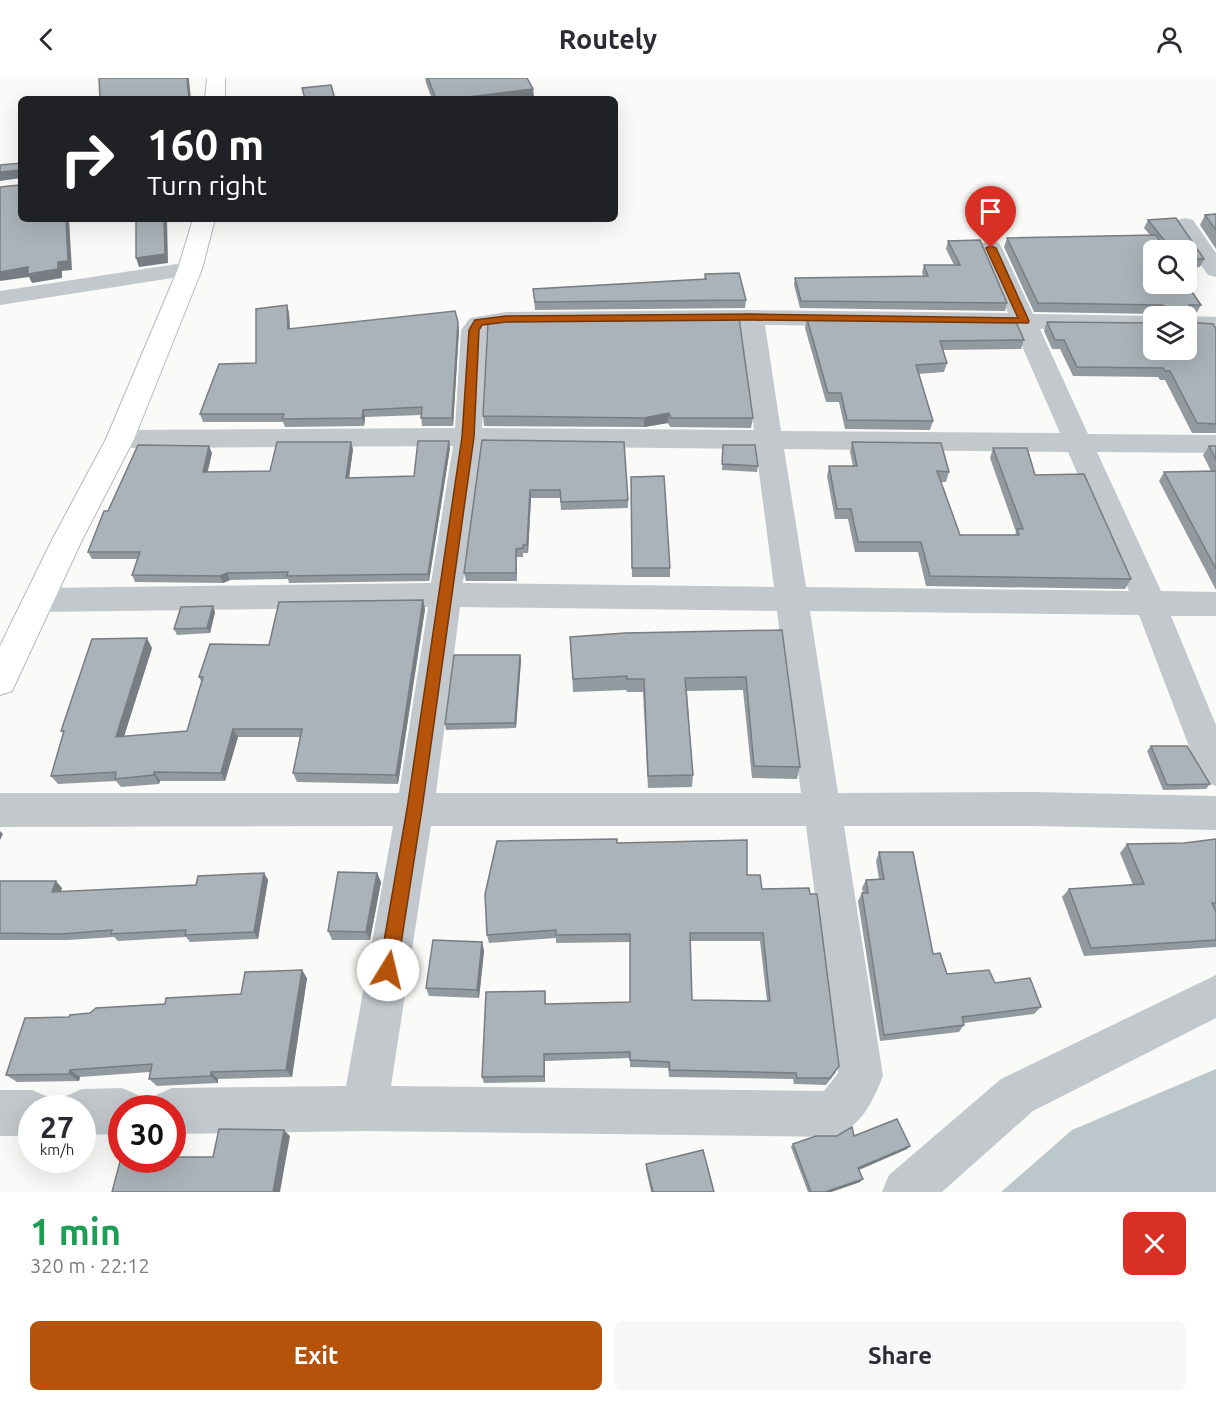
<!DOCTYPE html>
<meta charset="utf-8">
<style>
:root{--surface:#fff;--page:#f7f7f7;--text:#2b2b33;--muted:#7c7c81;--accent:#b45309}
body{margin:0;font-family:Ubuntu,sans-serif;background:var(--page);color:var(--text);height:100vh;display:flex;flex-direction:column;font-size:22px;white-space:nowrap}
*{box-sizing:border-box;margin:0}
p{font-size:20px;color:var(--muted)}
.icon{flex:none;width:33px;height:33px;fill:none;stroke:currentColor;stroke-width:2;stroke-linecap:round;stroke-linejoin:round}
.map{position:relative;height:1114px;overflow:hidden}
.details{display:flex;flex-direction:column;background:var(--surface);flex:1}
.details>*{flex:none}
.guide{position:absolute;left:18px;top:18px;width:600px;height:126px;border-radius:9px;box-shadow:0 6px 24px #0002;background:#202124;color:#fff;overflow:hidden}
.controls{position:absolute;left:1143px;top:162px;display:grid;gap:12px}
.controls a{display:grid;place-items:center;width:54px;height:54px;border-radius:9px;background:var(--surface);box-shadow:0 6px 24px #0002;font-size:30px}
.speed{position:absolute;left:18px;top:1017px;display:flex;gap:12px;font-size:30px;font-weight:700;text-align:center}
.speed>*{display:grid;place-content:center;width:78px;height:78px;border-radius:50%;background:var(--surface);box-shadow:0 6px 24px #0002;line-height:1}
.speed small{font-size:15px;font-weight:400}
.speed .limit{border:9px solid #d22;background:#fff;color:#111}
.pin{position:absolute;display:grid;place-items:center;width:51px;height:51px;color:#fff;margin:-62px -26px;border-radius:50% 50% 50% 0;rotate:-45deg;box-shadow:0 0 6px #0007}
.pin .icon{rotate:45deg}
.me{position:absolute;width:66px;margin:-33px;rotate:9deg;stroke-linejoin:round;filter:drop-shadow(0 0 4px #0008)}
.turn{display:flex;align-items:center;gap:21px;height:126px;padding:0 30px;font-size:27px}
.turn .icon{width:78px;height:78px;stroke-width:2.5}
.turn b{display:block;font-size:42px;line-height:51px}
.round{display:grid;place-items:center;flex:none;width:63px;height:63px;border-radius:9px;background:var(--page)}
.headline{display:flex;align-items:center;justify-content:space-between;height:102px;padding:0 30px}
h1{font-size:36px;font-weight:600;line-height:45px;color:#1e9e55}
.button{display:flex;gap:12px;margin-top:auto;padding:12px 30px}
.button a{flex:1;height:69px;border-radius:9px;background:var(--accent);color:#fff;font-size:24px;font-weight:600;line-height:69px;text-align:center}
.button a+a{background:var(--page);color:var(--text)}
header{display:flex;justify-content:space-between;align-items:center;height:78px;padding:0 30px;background:var(--surface);font-size:27px;font-weight:600}
.map>svg:first-child{display:block}
.water{fill:#bbc7cb}
.lines{fill:none;stroke-linecap:round;stroke-linejoin:round}
.major-casing{stroke:#b5babe;stroke-width:2}
.minor{fill:#c3c8cc;fill-rule:evenodd}
.major{fill:#fff;fill-rule:evenodd}
.wall{fill:#929a9f;fill-rule:evenodd}
.shaded-wall{fill:#777d82}
.building{fill:#aab3b9;stroke:#777d82;stroke-width:1.5;fill-rule:evenodd}
.route{fill:#b45309;stroke:#753606;stroke-width:1.5}
</style>
<header><svg class="icon" aria-label="back" viewBox="0 0 24 24"><path d="M15 5l-7 7 7 7"/></svg>Routely<svg class="icon" aria-label="person" viewBox="0 0 24 24"><circle cx="12" cy="8" r="4"/><path d="M4 21q1-7 8-7t8 7"/></svg></header>
<div class="map">
<svg width="1216" height="1114" viewBox="0 0 1216 1114">
<rect width="100%" height="100%" fill="#fafaf8"/>
<path class="water" d="M1216,991V1114H1001L1072,1052Z"/>
<g class="lines">
<g class="major-casing">
<g id="major">
<path d="M207,0H225V21H205Z"/>
<path d="M193,141H215L202,191L134,361L82,462L12,613L0,617V568L52,462L106,361L178,191Z"/>
</g>
</g>
<g class="minor">
<path d="M1185,140L1193,142L1216,175V199L1208,197L1174,147L1177,142Z"/>
<path d="M991,163L999,165L1002,170L1033,236L1158,238H1154V252L1040,251L1088,356L1216,357V375L1097,374L1161,513L1216,514V538H1171L1216,647V708L1203,703L1198,692L1139,537L810,533L838,715L1033,714L1216,718V752L1033,748H844L883,998C872,1025 862,1047 834,1059L365,1053L172,1056V1030H150L156,1017L172,1010L346,1008L393,748L0,749V715H399L428,529L39,534L28,531L23,522L28,513L39,510L431,505L453,368L120,370L110,367L106,361L110,355L120,352L455,350L461,252L470,240L506,234L751,232L1008,235L980,170L983,165ZM740,247L754,352L482,350L487,251L506,248ZM765,247L1014,250L1060,355L781,353ZM481,368L756,371L774,509L463,505ZM784,371L1068,374L1129,513L806,509ZM460,529L777,533L801,715H436ZM431,748H806L838,995L824,1013L391,1008Z"/>
<path d="M190,184L198,186L202,191L198,196L0,227V213Z"/>
<path d="M1182,238H1186L1216,239V253L1186,252V238Z"/>
<path d="M1216,897V940L1033,1033L942,1114H882L889,1097L1001,1001Z"/>
<path d="M122,1010L138,1017L144,1030H122V1056L82,1057V1030H61L66,1018L82,1011Z"/>
<path d="M0,1012H32L48,1019L53,1030H32V1058H0Z"/>
</g>
<use href="#major" class="major"/>
</g>
<g class="wall">
<path d="M425,0H527L533,11L534,21H432L426,5Z"/>
<path d="M1216,136V171L1200,147L1205,137Z"/>
<path d="M1148,142L1204,181L1200,189L1186,190V172H1154L1201,227L1196,236H1189V244L1216,251V355H1192L1165,302H1160L1158,299L1073,298L1060,271H1052L1044,253L1047,244L1154,272L1186,238H1157L1158,236L1034,234L1004,169L1007,160L1150,157L1144,150Z"/>
<path d="M948,163L1007,225L1005,233L800,230L794,207L795,200L923,198L922,194L924,187H954L946,171Z"/>
<path d="M705,196L746,222L745,230L535,232L533,211L704,201Z"/>
<path d="M287,227L289,235L290,251L459,252L453,348H422L421,337L365,339L364,348L285,349L283,344H203L200,336L256,285Z"/>
<path d="M807,241L1024,262L1021,271L943,272L947,285L944,294L918,296L933,343L930,352L845,351L839,324H826L805,250Z"/>
<path d="M488,244L753,340L751,350L670,349L668,345L644,349L484,348L483,338Z"/>
<path d="M482,362L628,422V430L561,432L560,420H531L528,475H523V479H517V503H466L464,495Z"/>
<path d="M852,364L949,394L946,404H940L960,457H1015L1016,454L990,380L993,370L1035,397L1131,501L1125,511L926,508L918,474H855L848,441H835L827,398L829,388H853L850,374Z"/>
<path d="M723,367L758,388L757,394L722,392Z"/>
<path d="M1209,368H1216V512L1159,403L1164,394L1211,393L1203,377Z"/>
<path d="M450,370L429,503L289,505L288,501L230,502L223,505L135,504L132,497L138,481H92L88,474L108,433L212,375L207,394L270,393L353,371L349,400L414,398Z"/>
<path d="M631,399L670,490V499H632Z"/>
<path d="M423,522L425,531L398,706L297,704L293,695L300,659H238L225,703H160L159,706L121,709L116,703L58,706L51,698L63,655L61,653L152,570L124,658L187,653L202,605L199,599L269,567Z"/>
<path d="M215,534L210,555L177,557L174,551Z"/>
<path d="M782,552L800,689L797,701L752,700L743,612L687,613L693,697L692,709L648,710L643,614H627L626,612L573,614L570,559Z"/>
<path d="M520,577L521,582L516,650L446,652L445,646Z"/>
<path d="M1151,668L1210,706L1206,711L1163,712L1147,673Z"/>
<path d="M1216,761V869L1084,878L1062,819L1069,811L1133,807L1120,775L1127,766L1184,765Z"/>
<path d="M617,765L747,797L762,811L836,994L826,1007L794,1006L793,1001L669,999L668,990L630,989V980L545,983V1004L484,1005L482,999L545,913L546,926L630,924V864L556,865V860L489,865L487,857ZM690,863H760L767,923L692,922Z"/>
<path d="M879,774L933,876L947,896L995,905L1041,929L1034,936L964,945V947L959,954L880,963L858,823L862,815H863L862,810L866,802L879,801L876,783Z"/>
<path d="M264,795L268,802L258,861L190,864L186,859L118,863L114,859L68,862H0V803L62,810L61,814L196,807Z"/>
<path d="M377,795L381,804L370,862H332L328,853Z"/>
<path d="M482,864L484,873L479,920L429,918L426,910Z"/>
<path d="M307,900L292,999L218,1001V1005L157,1008L149,1001L150,994L80,999L79,1003L17,1004L6,997L69,939L90,935L241,916Z"/>
<path d="M854,1058L907,1071L859,1092L860,1104L831,1114H808L791,1069L793,1066Z"/>
<path d="M646,1086L714,1114H651L646,1091Z"/>
</g>
<g class="shaded-wall">
<path d="M187,0H189V2L191,21H189Z"/>
<path d="M533,11L534,21H452Z"/>
<path d="M19,92L21,100L0,103V94Z"/>
<path d="M66,141H69L72,192L62,193V200L32,205L29,199L0,203V194Z"/>
<path d="M164,141H167L168,185L139,189L136,180Z"/>
<path d="M287,227L289,235L290,259L288,251Z"/>
<path d="M458,244L459,252L453,348L452,340Z"/>
<path d="M363,332L365,339L364,348L362,340Z"/>
<path d="M669,335L668,345L644,349V340Z"/>
<path d="M449,363L450,370L429,503L428,496Z"/>
<path d="M351,364L353,371L348,407L346,400Z"/>
<path d="M209,368L212,375L206,401L203,394Z"/>
<path d="M530,412L531,420L528,475L527,467Z"/>
<path d="M227,495L230,502L223,505L220,498Z"/>
<path d="M423,522L425,531L398,706L396,697Z"/>
<path d="M213,528L215,534L210,555L207,550Z"/>
<path d="M147,560L152,570L121,668L116,659Z"/>
<path d="M520,577L521,582L516,650L515,645Z"/>
<path d="M233,651L238,659L225,703L221,695Z"/>
<path d="M154,694L160,703L159,706L154,697Z"/>
<path d="M0,753L3,756L0,762Z"/>
<path d="M264,795L268,802L258,861L254,854Z"/>
<path d="M377,795L381,804L370,862L366,854Z"/>
<path d="M56,803L62,810L58,821L52,814Z"/>
<path d="M482,864L484,873L479,920L477,912Z"/>
<path d="M302,892L307,900L292,999L286,992Z"/>
<path d="M544,976L545,983V1004L544,998Z"/>
<path d="M70,992L80,999L79,1003L69,996Z"/>
<path d="M211,994L218,1001V1005L211,998Z"/>
<path d="M284,1052L290,1058L280,1114H273Z"/>
<path d="M910,1068L907,1071L856,1093L858,1090Z"/>
<path d="M863,1101L860,1104L831,1114H825Z"/>
</g>
<g class="building">
<path d="M99,0H187L189,21H100Z"/>
<path d="M428,0H527L533,11L452,21H436Z"/>
<path d="M331,7L335,21H305L302,10Z"/>
<path d="M21,85V141H66L68,183L58,184V191L28,196V189L0,194V109L19,107V92L0,94V87Z"/>
<path d="M1216,136V152L1205,137Z"/>
<path d="M1176,140L1204,181H1186V172H1172L1148,142Z"/>
<path d="M136,141H164L165,176L136,180Z"/>
<path d="M1156,157L1165,172H1154V206L1186,205L1201,227H1189V244L1213,246L1216,251V346L1197,345L1170,293H1165L1163,290L1077,289L1064,262H1055L1047,244L1154,245V272H1186V238H1159L1161,231L1165,229L1162,227L1038,225L1007,160Z"/>
<path d="M980,162L1007,225L801,223L795,200L928,198L924,187H960L948,163Z"/>
<path d="M739,195L746,222L535,224L533,211L706,201L705,196Z"/>
<path d="M287,227L288,251L455,233L458,244L452,340H421L422,329L363,332L362,340L282,341L284,336H200L219,286L256,285V231Z"/>
<path d="M739,240L753,340H671L669,335L644,340L483,338L488,244L537,241Z"/>
<path d="M807,241L1016,244L1024,262L940,263L947,285L916,287L933,343L847,342L841,315H828Z"/>
<path d="M482,362L624,364L628,422L561,424L560,412H530L527,467H523V470L516,471V495H464Z"/>
<path d="M418,363H449L428,496L287,498L288,494L227,495L220,498L132,497L140,474H88L104,433H108L138,367L209,368L203,394L270,393L277,364H351L346,400L414,398Z"/>
<path d="M852,364L941,365L949,394L937,393L960,457H1019L1017,451H1023L993,370H1027L1035,397L1084,396L1131,501L930,498L921,464H858L851,431H837L829,388H857Z"/>
<path d="M723,367H755L758,388L722,386Z"/>
<path d="M1209,368H1216V382Z"/>
<path d="M1216,393V491L1164,394Z"/>
<path d="M664,398L670,490H632L631,399Z"/>
<path d="M423,522L396,697L293,695L302,651H233L221,695L154,694V697L115,701L116,694L51,698L64,653H61L92,561L147,560L116,659L187,653L203,599H199L210,566L269,567L279,524Z"/>
<path d="M213,528L207,550L174,551L181,529Z"/>
<path d="M782,552L800,689L754,688L746,599L685,600L693,697L648,698L644,601H627V598L573,601L570,559L625,555Z"/>
<path d="M454,577H520L515,645L445,646Z"/>
<path d="M1151,668H1187L1210,706L1167,707Z"/>
<path d="M617,761V765L747,762V797H760L762,811L809,810L810,816H817L839,988L830,1000H797L796,995L670,992L669,984L630,982V974L544,976V998L482,999L486,914L545,913V926L630,924V856L556,857V852L487,857L485,816L497,763ZM690,855H763L770,923L692,922Z"/>
<path d="M1216,761V825H1212L1216,834V862L1091,870L1069,811L1144,806L1127,766L1184,765Z"/>
<path d="M879,774H913L933,876L940,875L947,896L989,892L995,905L1030,900L1041,929L962,939L964,947L884,957L862,815H868L866,802L884,801Z"/>
<path d="M338,794L377,795L366,854L328,853Z"/>
<path d="M264,795L254,854L185,857L186,852L111,856L112,852L61,856L0,855V803H56L52,814L196,807L198,798Z"/>
<path d="M433,862L482,864L477,912L426,910Z"/>
<path d="M302,892L286,992L211,994V998L149,1001L152,986L70,992L69,996L6,997L25,940L69,939L70,937L90,935L96,930L165,926L166,920L241,916L245,894Z"/>
<path d="M897,1041L910,1068L858,1090L863,1101L825,1114H811L793,1066L816,1058H837L852,1049L854,1058Z"/>
<path d="M219,1051L284,1052L273,1114H112L121,1080L122,1082H172V1079H213Z"/>
<path d="M703,1072L714,1114H653L646,1086Z"/>
</g>
<path class="route" d="M991,168L996,170L1029,243L1028,245L752,242L506,244L482,247L479,252L474,359L422,731L397,892L394,898L388,900L382,898L379,892L407,731L462,359L469,252L475,242L506,238L752,236L1018,240L986,170Z"/>
</svg>
<div class="controls">
<a><svg class="icon" aria-label="search" viewBox="0 0 24 24"><circle cx="10" cy="10" r="6"/><path d="M15 15l6 6"/></svg></a>
<a><svg class="icon" aria-label="layers" viewBox="0 0 24 24"><path d="M12 4l9 5-9 5-9-5zM3 14l9 5 9-5"/></svg></a>
</div>
<div class="speed"><div>27<small>km/h</small></div><div class="limit">30</div></div>
<div class="pin" style="left:991px;top:170px;background:#d93025"><svg class="icon" aria-label="arrive" viewBox="0 0 24 24"><path d="M6 21V4h12l-3 4 3 4H6"/></svg></div>
<svg class="me" style="left:388px;top:892px" viewBox="-20 -20 40 40"><circle r="19" fill="#fff"/><path d="M0-13L10 11 0 6-10 11z" fill="#b45309"/></svg>
<div class="guide">
<div class="turn"><svg class="icon" aria-label="right" viewBox="0 0 24 24"><path d="M7 20v-9h11M14 6l5 5-5 5"/></svg><div><b>160 m</b>Turn right</div></div>
</div>
</div>
<section class="details">
<div class="headline"><div><h1>1 min</h1><p>320 m · 22:12</p></div><a class="round" style="background:#d93025;color:#fff"><svg class="icon" aria-label="close" viewBox="0 0 24 24"><path d="M6 6l12 12M18 6L6 18"/></svg></a></div>
<div class="button"><a>Exit</a><a>Share</a></div>
</section>
